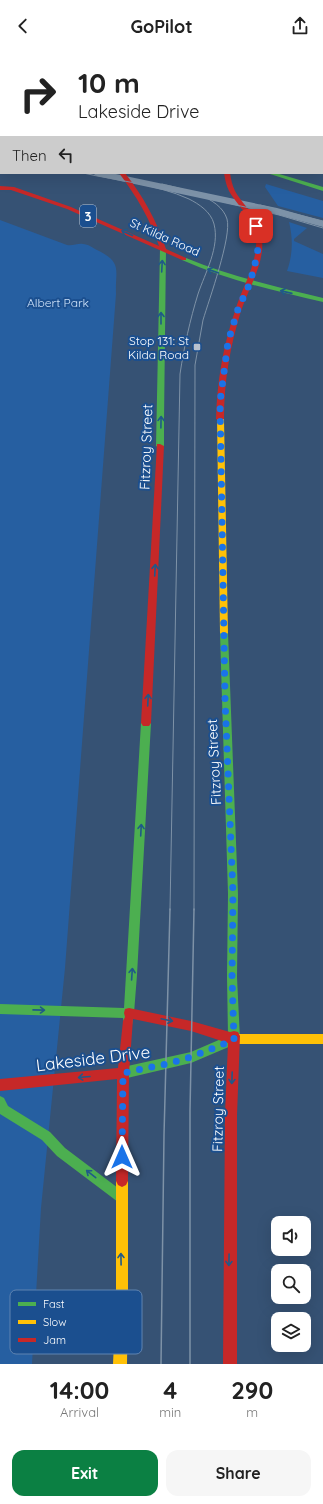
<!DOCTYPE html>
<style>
:root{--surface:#fff;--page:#f6f6f6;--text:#222;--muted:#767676;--accent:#0b8043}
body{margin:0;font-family:Quicksand,sans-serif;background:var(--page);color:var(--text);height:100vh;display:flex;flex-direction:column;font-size:15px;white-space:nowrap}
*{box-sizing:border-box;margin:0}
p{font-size:13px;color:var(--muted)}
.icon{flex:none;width:22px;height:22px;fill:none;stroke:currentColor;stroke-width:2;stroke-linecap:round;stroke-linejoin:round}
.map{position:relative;height:1312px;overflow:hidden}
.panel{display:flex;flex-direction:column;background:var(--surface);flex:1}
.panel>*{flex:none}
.top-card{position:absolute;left:0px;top:0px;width:323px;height:122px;box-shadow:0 4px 16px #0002;background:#fff;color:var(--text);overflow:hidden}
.controls{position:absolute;left:271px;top:1164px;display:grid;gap:8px}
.controls a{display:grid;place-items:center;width:40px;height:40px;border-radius:8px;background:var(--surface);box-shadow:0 4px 16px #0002;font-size:20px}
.pin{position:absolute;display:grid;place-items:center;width:34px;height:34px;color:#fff;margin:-17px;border-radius:8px;box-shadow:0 2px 6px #0006}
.me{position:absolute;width:44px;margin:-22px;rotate:0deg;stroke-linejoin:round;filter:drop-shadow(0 0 3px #0008)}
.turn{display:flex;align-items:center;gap:14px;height:84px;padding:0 12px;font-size:18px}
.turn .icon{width:52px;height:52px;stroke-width:2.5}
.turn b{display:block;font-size:28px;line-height:34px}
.then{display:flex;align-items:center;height:38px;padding:0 12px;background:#0003;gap:8px;font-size:15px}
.eta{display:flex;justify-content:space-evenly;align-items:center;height:68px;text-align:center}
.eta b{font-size:24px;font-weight:700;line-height:28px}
.primary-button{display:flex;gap:8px;margin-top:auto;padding:8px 12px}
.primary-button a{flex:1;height:46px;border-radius:12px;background:var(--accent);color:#fff;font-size:16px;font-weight:700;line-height:46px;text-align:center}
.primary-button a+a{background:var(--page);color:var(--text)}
header{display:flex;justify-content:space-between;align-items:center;height:52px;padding:0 12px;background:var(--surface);font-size:18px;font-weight:700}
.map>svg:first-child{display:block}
.green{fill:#265fa1}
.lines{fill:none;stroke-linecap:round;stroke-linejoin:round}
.highway-tunnel{stroke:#546c89;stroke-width:14;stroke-dasharray:14 7;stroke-linecap:butt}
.lane{fill:#7d92a8;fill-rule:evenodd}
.street{stroke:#7d92a8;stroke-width:22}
.fast{fill:#4caf50;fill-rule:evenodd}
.slow{fill:#ffc107;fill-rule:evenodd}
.jam{fill:#c62828;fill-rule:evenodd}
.tram-far1{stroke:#7e92a7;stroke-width:1}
.tram{stroke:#7e92a7;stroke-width:1.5}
.oneway{stroke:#205989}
.route{stroke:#1a73e8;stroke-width:7;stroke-dasharray:0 12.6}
.poi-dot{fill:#b9c2ce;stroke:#1b4f8f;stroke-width:1.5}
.labels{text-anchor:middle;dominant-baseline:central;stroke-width:4;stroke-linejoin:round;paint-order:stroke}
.far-street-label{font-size:12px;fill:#fff;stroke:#1b4f8f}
.far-park-label{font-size:12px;fill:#cfe3fa;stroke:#1b4f8f}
.far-poi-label{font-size:12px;fill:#fff;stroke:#1b4f8f;text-anchor:end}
.shield{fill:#1b4f8f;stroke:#bbcadd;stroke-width:1}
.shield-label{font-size:13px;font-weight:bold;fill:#fff}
.street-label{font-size:14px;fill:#fff;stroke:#1b4f8f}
.near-street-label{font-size:17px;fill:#fff;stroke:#1b4f8f}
.key{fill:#1b4f8f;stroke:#5f84b1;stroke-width:1}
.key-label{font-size:11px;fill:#fff}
</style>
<header><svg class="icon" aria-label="back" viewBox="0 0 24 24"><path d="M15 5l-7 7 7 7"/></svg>GoPilot<svg class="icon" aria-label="share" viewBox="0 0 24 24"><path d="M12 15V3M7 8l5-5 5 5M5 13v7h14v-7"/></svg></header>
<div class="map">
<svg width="323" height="1312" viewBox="0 0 323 1312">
<rect width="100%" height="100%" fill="#365274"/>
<g class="green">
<path d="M266,132L323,149V166L278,154L265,135Z"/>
<path d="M0,168L67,193C73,194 78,191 83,192C88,192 93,196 97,198C123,211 115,217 116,242L65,916L41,1156L32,1312H0Z"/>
<path d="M289,170L307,176L294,187V189L323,202V226L287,219C293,202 293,186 289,170Z"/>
</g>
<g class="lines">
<path class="highway-tunnel" d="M52,1L54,0"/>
<g class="lane">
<rect x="0" y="97" width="1" height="7"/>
<path d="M92,121H111L277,156L323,169V175L275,162L97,124Z"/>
</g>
<path class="street" d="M202,1L204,0"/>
<g class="fast">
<rect x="0" y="15" width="1" height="4"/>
<path d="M267,121H276L323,135V139Z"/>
<path d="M163,195L166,197L164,370V394L160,396L156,394L160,197Z"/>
<path d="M182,206H186C230,224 276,235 323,246V250C275,239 227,228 182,208Z"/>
<path d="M224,578L228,581L238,842L237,925L240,987L238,991L191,1011L123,1027L119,1025L117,1021L119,1017L123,1015L191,1000L228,984L227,925L228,842L220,581Z"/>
<path d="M146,667L149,668L151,671L137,923L134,961L132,973L128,974L124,973L123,966L0,962V952L124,956L141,671L143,668Z"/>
<path d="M0,1044L4,1046L8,1054L50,1080L65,1096L126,1142L128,1146L126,1150L122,1152L118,1150L57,1104L42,1088L0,1062Z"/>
</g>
<g class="slow">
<rect x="4" y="0" width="6" height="1"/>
<rect x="0" y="35" width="1" height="4"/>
<path d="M217,365H220L224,367L228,581L224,584L220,581Z"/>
<path d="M234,982H323V992H234L230,991L228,987L230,983Z"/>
<path d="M122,1123L126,1125L128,1129V1246L127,1312H113L116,1246V1129L118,1125Z"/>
</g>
<g class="jam">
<path d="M323,43V47L322,48V44Z"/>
<path d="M119,121H125C143,144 157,169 166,197L186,206V208H182L67,157L11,138H0V134L14,135L71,155L159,194C150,166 136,144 119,121Z"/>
<path d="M224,121H230C231,127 232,133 235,139C244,155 260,166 262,186C265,211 249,235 241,259C230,294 224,330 224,367L220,369L216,367C217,330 223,294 235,259C242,235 258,212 256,186C254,166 238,155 229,139C226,133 225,127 224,121Z"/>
<path d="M157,392H160L164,394L151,671L149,674H143L141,671Z"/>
<path d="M129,956L191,969L230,980L234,979L238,980L240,984L237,1063V1312H223L225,1063L228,991L191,979L133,967L129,1021L128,1129L126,1133L122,1135L118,1133L116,1129L117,1027L0,1039V1027L118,1016L123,969L125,965L124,961L125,957Z"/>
</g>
<g class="tram-far1">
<path d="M85,1L88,0"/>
<path d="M99,1L101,0"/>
<path d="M83,121C118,129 156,132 189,147C199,152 211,160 214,172C220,195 205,221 198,242C190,268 184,295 180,322L170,858"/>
<path d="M162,132C182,137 220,144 227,167C232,184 209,248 203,268C200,283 198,298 195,313L194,858"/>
<path d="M211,147L279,163L323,176"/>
<path d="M260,153L323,169"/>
</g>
<g class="tram">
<path d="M161,1312L164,1083L170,857"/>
<path d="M190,1312V1059L194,857"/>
</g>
</g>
<defs><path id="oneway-shaft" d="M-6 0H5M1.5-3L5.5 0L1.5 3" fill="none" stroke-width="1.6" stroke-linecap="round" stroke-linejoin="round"/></defs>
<g class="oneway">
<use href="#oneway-shaft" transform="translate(127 181) rotate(-156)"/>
<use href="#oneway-shaft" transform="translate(162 214) rotate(-87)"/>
<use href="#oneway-shaft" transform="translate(213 219) rotate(-161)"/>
<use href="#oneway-shaft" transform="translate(286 240) rotate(-167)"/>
<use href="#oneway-shaft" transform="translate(161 266) rotate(-90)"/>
<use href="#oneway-shaft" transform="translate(161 370) rotate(-89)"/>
<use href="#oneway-shaft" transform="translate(155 518) rotate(-87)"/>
<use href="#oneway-shaft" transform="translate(148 648) rotate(-87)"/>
<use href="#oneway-shaft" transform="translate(141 778) rotate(-87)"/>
<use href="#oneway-shaft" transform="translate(132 922) rotate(-86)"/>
<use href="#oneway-shaft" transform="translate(39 958) rotate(1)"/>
<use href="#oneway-shaft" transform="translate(167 968) rotate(12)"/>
<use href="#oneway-shaft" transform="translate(84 1025) rotate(175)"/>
<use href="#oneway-shaft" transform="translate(232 1026) rotate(92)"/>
<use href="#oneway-shaft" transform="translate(91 1122) rotate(-142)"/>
<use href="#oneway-shaft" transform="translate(121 1207) rotate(-91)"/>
<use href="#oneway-shaft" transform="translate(229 1208) rotate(91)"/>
</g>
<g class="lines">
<path class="route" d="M122,1105L123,1021L166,1012L191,1005L234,988L232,925L233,842L225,647L220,350L228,290L238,257L250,231L257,204L259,187L256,174"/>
</g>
<rect class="poi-dot" x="193" y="291" width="8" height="8" rx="2"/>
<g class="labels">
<g class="far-street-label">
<text transform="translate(165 185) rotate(24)">St Kilda Road</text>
</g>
<g class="far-park-label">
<text x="58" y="250">Albert Park</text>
</g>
<g class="far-poi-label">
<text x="189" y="288">Stop 131: St<tspan x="189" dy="14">Kilda Road</tspan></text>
</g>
<rect class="shield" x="80" y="153" width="16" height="22" rx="3"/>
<g class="shield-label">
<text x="88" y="164">3</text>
</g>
<g class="street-label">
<text transform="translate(146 395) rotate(-88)">Fitzroy Street</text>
<text transform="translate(214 710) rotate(-93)">Fitzroy Street</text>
<text transform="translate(218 1057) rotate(-89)">Fitzroy Street</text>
</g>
<g class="near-street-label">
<text transform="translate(93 1006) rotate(-7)">Lakeside Drive</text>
</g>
</g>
<rect x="10" y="1238" width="132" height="64" rx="6" class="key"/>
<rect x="18" y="1250" width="18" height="4" fill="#4caf50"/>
<rect x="18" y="1268" width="18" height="4" fill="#ffc107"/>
<rect x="18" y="1286" width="18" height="4" fill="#c62828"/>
<g class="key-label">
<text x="43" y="1256">Fast</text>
<text x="43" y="1274">Slow</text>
<text x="43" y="1292">Jam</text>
</g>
</svg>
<div class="controls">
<a><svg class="icon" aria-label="sound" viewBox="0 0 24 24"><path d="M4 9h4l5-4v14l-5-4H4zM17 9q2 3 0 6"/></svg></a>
<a><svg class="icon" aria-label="search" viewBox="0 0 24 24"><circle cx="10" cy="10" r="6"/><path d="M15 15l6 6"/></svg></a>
<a><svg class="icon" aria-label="layers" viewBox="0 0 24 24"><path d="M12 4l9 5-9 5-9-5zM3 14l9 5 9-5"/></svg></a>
</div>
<div class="pin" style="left:256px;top:174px;background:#d93025"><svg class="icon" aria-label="arrive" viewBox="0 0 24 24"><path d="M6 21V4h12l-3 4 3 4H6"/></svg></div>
<svg class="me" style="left:122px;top:1105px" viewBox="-20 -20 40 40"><path d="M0-17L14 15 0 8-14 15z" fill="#1a73e8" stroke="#fff" stroke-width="4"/></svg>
<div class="top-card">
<div class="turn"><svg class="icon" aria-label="right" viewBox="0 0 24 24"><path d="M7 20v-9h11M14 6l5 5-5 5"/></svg><div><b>10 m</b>Lakeside Drive</div></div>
<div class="then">Then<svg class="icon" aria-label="left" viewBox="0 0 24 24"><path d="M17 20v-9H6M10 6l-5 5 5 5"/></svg></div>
</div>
</div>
<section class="panel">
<div class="eta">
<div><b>14:00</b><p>Arrival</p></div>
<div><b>4</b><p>min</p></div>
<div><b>290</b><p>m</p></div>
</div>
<div class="primary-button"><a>Exit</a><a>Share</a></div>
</section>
